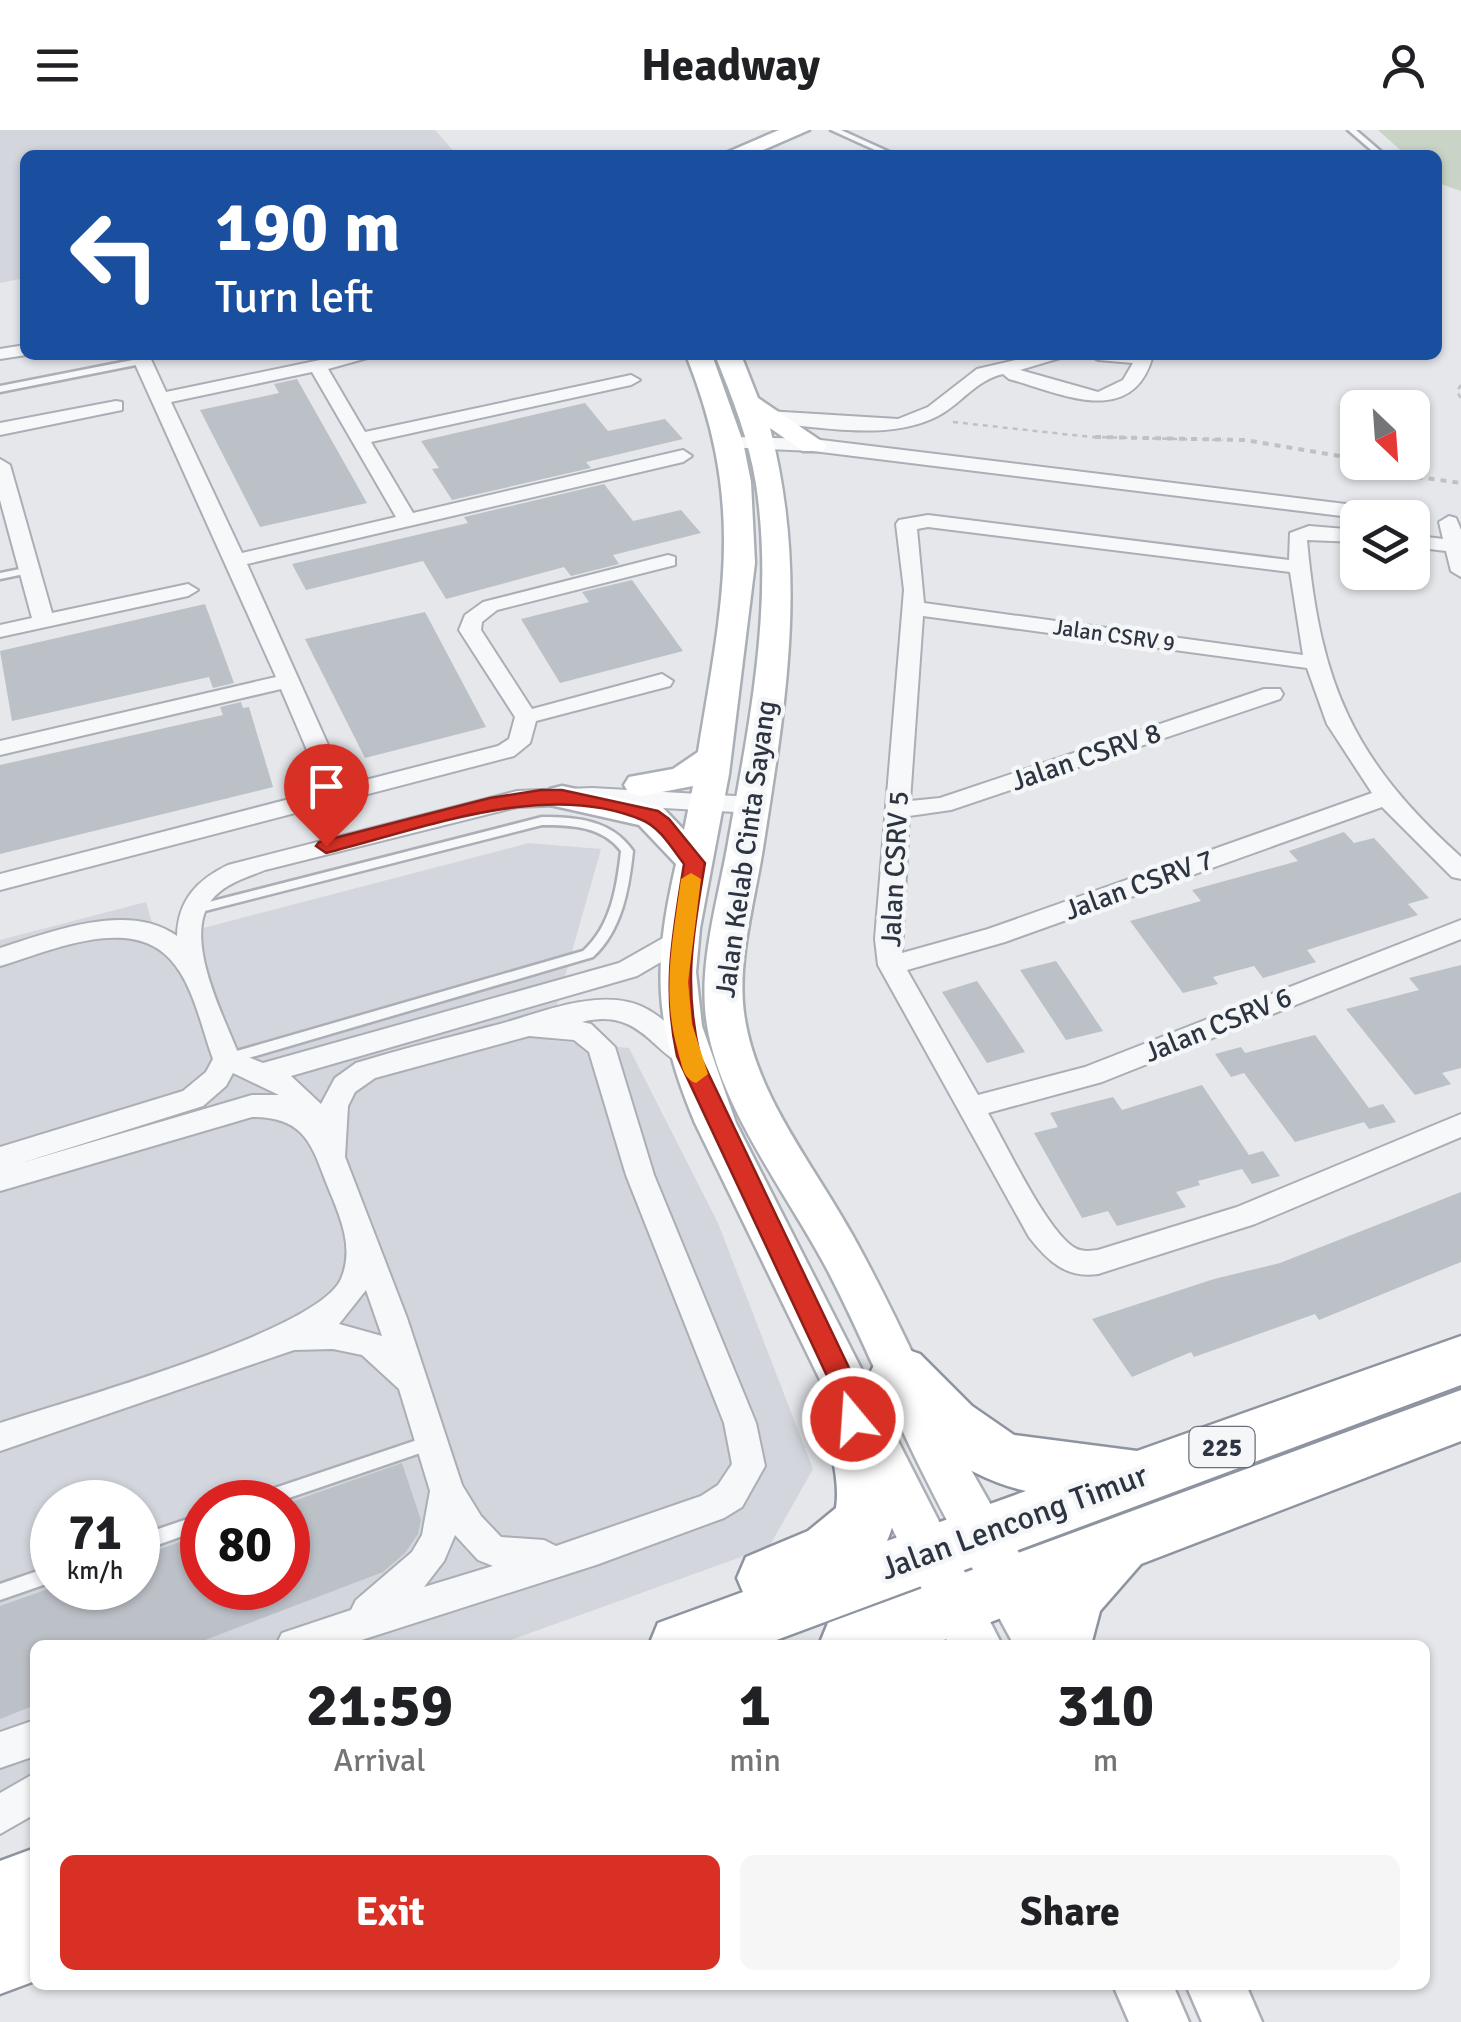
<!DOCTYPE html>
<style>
:root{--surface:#fff;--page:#f6f6f6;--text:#202124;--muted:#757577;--accent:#d93025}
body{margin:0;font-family:Signika,sans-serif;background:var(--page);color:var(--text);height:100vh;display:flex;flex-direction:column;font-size:38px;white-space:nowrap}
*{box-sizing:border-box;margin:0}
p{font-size:32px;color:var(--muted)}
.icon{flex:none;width:55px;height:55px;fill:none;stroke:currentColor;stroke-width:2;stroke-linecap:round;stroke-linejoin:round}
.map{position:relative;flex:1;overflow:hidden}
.panel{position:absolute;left:30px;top:1510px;width:1400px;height:350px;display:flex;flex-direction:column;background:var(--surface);border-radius:15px;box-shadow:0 2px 8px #0004}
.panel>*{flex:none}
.hud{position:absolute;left:20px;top:20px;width:1422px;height:210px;border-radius:15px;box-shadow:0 2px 8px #0004;background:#1a4fa0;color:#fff;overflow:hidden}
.needle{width:65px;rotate:155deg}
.controls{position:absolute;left:1340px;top:260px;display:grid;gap:20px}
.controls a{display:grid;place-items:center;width:90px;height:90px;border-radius:15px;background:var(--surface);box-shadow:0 2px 8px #0004;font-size:50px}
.speed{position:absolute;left:30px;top:1350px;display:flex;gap:20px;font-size:50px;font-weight:700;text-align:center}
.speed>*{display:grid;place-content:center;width:130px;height:130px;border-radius:50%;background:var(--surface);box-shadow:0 2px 8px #0004;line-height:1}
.speed small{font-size:25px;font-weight:400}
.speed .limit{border:15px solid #d22;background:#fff;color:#111}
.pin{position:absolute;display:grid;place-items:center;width:85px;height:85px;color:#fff;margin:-102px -42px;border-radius:50% 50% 50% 0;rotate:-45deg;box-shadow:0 0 10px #0007}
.pin .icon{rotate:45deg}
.me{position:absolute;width:110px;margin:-55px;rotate:342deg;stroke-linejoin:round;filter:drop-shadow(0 0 8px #0008)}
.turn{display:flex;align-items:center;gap:35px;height:210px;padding:0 30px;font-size:45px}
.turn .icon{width:130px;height:130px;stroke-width:2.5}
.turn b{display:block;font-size:70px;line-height:85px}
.eta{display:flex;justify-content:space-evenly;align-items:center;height:170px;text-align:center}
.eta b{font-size:60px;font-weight:800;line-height:70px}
.action{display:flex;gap:20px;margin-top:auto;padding:20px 30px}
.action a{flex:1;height:115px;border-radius:15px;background:var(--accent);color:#fff;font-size:40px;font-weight:800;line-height:115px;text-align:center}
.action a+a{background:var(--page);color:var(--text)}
header{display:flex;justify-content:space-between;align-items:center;height:130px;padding:0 30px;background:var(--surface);font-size:45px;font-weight:800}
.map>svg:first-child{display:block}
.built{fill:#d3d6dd;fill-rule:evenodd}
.green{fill:#c9d4c6}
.building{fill:#bcc0c7}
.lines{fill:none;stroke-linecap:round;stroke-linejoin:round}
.lane-casing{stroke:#aaaeb5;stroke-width:5}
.street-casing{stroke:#aaaeb5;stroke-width:4}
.secondary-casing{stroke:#aaaeb5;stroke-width:5}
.highway-casing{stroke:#8d94a0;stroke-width:5}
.path-far1{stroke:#bec1c6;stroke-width:2.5;stroke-dasharray:5 5;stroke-linecap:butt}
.path{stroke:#bec1c6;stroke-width:4;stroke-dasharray:6 6;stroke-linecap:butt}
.lane{fill:#f7f8fa;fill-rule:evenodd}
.street{fill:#f7f8fa;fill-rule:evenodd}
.secondary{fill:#fff;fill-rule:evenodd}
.highway{fill:#fff;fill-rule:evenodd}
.route{fill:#d93025;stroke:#8d1f18;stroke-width:2.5}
.slow{fill:#f59e0b}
.labels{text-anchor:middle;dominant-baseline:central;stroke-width:9;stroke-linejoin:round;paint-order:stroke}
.far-street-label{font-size:22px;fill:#2d3442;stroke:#f4f6f8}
.shield{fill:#f4f6f8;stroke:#696e79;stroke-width:2.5}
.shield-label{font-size:25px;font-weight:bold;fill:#2d3442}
.street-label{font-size:28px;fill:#2d3442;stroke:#f4f6f8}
.near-street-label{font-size:32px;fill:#2d3442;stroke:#f4f6f8}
</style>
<header><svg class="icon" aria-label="menu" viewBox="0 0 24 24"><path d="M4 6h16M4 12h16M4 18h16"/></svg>Headway<svg class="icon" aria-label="person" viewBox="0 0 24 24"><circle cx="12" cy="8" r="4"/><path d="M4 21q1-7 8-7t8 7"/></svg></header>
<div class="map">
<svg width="1461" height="1892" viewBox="0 0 1461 1892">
<rect width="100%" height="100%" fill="#e5e7eb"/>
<g class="built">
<path d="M0,0H435L457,25H25V148L0,153Z"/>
<path d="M529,713L601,719L547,910L629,918L718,1093L813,1339L769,1417L497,1515H35V1680L0,1693V810L146,772L157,810ZM52,1372H138V1458H52ZM202,1372H288V1458H202Z"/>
</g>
<path class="green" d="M1378,0H1461V61L1438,53V25H1406Z"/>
<g class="building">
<path d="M297,249L367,373L260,397L200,280L279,263L274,254Z"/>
<path d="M585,273L608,301L665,289L683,309L586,332L591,338L452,370L432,339L439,338L421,311Z"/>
<path d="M604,354L633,391L681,380L701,403L613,425L619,434L571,446L564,437L446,469L423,431L306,460L292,434L468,393L464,387Z"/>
<path d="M632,450L683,521L560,553L521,489L589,472L582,462Z"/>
<path d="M205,474L234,553L213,558L209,547L12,591L0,521Z"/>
<path d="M425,482L486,597L365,628L305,509Z"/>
<path d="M241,572L243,578L249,577L273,657L0,724V635L223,585L220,577Z"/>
<path d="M1344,702L1354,713L1374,708L1429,768L1408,774L1418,785L1307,820L1316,832L1263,848L1254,836L1213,847L1218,854L1183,863L1130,791L1201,771L1192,760L1298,731L1289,721Z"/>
<path d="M1056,831L1079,865L1103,901L1066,910L1020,840Z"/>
<path d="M1461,835V938L1442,943L1451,954L1415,965L1346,879L1419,860L1409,848Z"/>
<path d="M977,851L1001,886L1025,922L987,933L942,862Z"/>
<path d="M1315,905L1369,978L1383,974L1396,992L1369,999L1364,992L1295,1012L1244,943L1231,947L1215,924L1241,917L1245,923Z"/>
<path d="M1202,955L1249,1025L1263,1021L1280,1046L1252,1054L1242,1039L1198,1051L1200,1055L1176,1062L1186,1077L1117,1096L1108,1081L1082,1088L1034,1003L1058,997L1050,983L1113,967L1122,980Z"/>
<path d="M1461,1062V1132L1319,1190L1315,1184L1194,1227L1191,1222L1132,1247L1092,1189L1214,1149L1280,1133Z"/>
<path d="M402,1333L421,1390L418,1404L405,1423L383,1442L192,1515H35V1575L0,1589V1476L51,1458H138V1427L202,1404V1458H288V1373Z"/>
</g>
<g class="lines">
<g class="lane-casing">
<g id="lane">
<path d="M831,0H841L896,25H886Z"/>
<path d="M1348,0H1356L1385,25H1377Z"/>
<path d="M143,228L146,229V233L0,262V256Z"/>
<path d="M30,437L35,440L34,442L0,449V443Z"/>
<path d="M542,687C577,687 612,690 633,721C629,759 622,800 593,827L228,934L223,933L221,929L223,925L583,821C611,796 617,757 621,721C602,696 571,695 542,695L193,784L187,780L189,777Z"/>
<path d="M432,1305L438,1307L440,1312L438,1317L277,1372H249L251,1367L257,1364Z"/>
<path d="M202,1384V1399L138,1422V1406Z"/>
<path d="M52,1436V1452L0,1470V1454Z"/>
</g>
</g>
<g class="street-casing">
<g id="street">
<path d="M25,215L26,225L0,229V219Z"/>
<path d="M131,225H149L166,262L344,225H378L328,239L365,302L631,245L640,250L631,255L371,312L413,383L683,320L692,326L683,332L247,434L346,655L498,616L509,609L515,587L459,500L465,485L483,472L668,425L675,427V435L497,480L482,492L481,500L532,579L662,544L673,551L670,556L536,591L530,613L514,626L0,760V744L324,660L281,559L0,625V611L276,547ZM312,242L396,387L242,423L171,272Z"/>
<path d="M1038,225H1070L1020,240L1098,262L1123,250L1133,233L1098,230L1089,225H1153C1133,300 1060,263 1009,249L1003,244C976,250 961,274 938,286C888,312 822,296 767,293L758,287L767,281L898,289L928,277L977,239Z"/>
<path d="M116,271L122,272V280L0,305V293Z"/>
<path d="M731,307L813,309L1411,382L1421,388L1412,394V388H1358L813,321L724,317L722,313Z"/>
<path d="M0,329L10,335L52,483L188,454L198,460L188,466L0,507V495L32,488L0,370Z"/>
<path d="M928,385L1289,430L1290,403L1309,396L1358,400V412L1307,410C1320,554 1353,630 1461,727V749L1452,747L1382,677L1005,812L907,840L978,965L1085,937L1461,790V809L1102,952L988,983C1006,1014 1047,1102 1075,1118C1082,1122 1090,1121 1098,1120L1237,1077L1461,984V1007L1255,1094L1098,1144C1066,1149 1047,1130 1029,1107L878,835L875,809L904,460L896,394L899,390ZM928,397L1290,442L1303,525L924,473L917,399ZM923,486L1307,538L1327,594L1372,663L988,799L902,823L909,686L951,680L1280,569L1283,564L1280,559H1264L940,668L910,671Z"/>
<path d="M1449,386L1456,388L1461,400V447L1451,441L1446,421L1412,417V405L1443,409L1439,392Z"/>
<path d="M592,658L753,667L765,675L753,683L592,674L517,677L265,740C248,747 229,752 215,766C179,802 223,884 238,923L263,933L619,833L672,803H690L694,809L690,815L637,846L291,946L321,974L335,948L356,933C401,919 447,908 492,896C533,886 585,862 628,872C657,878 675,903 699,919L703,926L699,933C659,945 650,874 582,892L591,894L615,917L654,1045L756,1293L765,1336L742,1377L724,1388L596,1435L346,1515H276L282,1503L351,1480L356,1470L412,1422L422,1405L430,1361L399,1259L362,1225L333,1219L294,1220L0,1321V1293C63,1272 318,1202 341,1149C356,1114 337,1081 324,1047C310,1008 299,987 252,987L0,1061V1017L183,961L206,942L213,929C201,897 194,855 170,829C129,784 48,822 0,836V818C51,802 128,771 177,806C178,770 197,750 228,735L517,661ZM529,906L574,910L589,922L626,1045L724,1293L732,1334L718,1355L701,1366L556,1416L544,1410L501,1407L481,1386L462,1355L407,1188L345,1027L348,976L355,962L375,948ZM233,943L279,965H252L21,1033L203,976L226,956ZM366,1160L382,1206L339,1194ZM455,1405L478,1430L493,1436L424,1457L444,1431Z"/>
<path d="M35,1590V1626L0,1638V1602Z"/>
<path d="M35,1643V1684L0,1704V1663Z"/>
</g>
</g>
<g class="secondary-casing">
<g id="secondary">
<path d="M779,0H809L752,25H721Z"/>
<path d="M686,225H712L743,312L751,352L755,433L729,644L700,798L696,842L702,896L736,993L1002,1515H949L695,993C654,895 652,838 676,734L639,695L550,675L545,667L550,659L562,656L651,675L663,678L684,700L693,656L641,666L629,663L624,655L629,647L673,639L698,622C723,469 746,375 686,225Z"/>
<path d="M715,225H741L758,268L827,315L823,321H803L770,298C808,446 786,570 763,718C755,770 737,830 744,883C755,965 814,1035 853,1106C895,1181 928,1260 969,1336C1001,1395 1040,1453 1067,1515H1014C979,1451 944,1387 912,1321C884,1262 859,1201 829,1143C788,1064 711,968 705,878C701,822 720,762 729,707C750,591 774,472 756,354C749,309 732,267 715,225Z"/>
<path d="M1113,1855H1173L1189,1892H1129Z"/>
<path d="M1186,1855H1246L1262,1892H1202Z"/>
</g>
</g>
<g class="highway-casing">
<g id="highway">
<path d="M1461,1206V1255L763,1515H649L658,1493L743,1462L737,1448L746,1427L808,1401L836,1378C843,1332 811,1280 828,1245L848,1238L868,1245C892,1294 910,1360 887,1411L1026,1361C963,1347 900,1300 871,1241L880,1224L900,1217L920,1224L972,1276L1014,1305L1137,1321Z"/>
<path d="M1461,1260V1311L1141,1434L1100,1481L1091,1515H1027L1040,1473L931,1515H819L828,1493Z"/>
<path d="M35,1718V1851L0,1864V1731Z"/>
</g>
</g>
<g class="path-far1">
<path d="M1461,255L1457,261L1461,269"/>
<path d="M953,292L1091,307L1223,310"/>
</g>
<g class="path">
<path d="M1095,307L1245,310L1358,329"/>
<path d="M1371,332L1418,347L1461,353"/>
<path d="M1389,336H1404"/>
</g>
<use href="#lane" class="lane"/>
<use href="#street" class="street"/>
<use href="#secondary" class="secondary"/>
<use href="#highway" class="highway"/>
</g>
<path class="route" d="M541,660H562L658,681L669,689L705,733C693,804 683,854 700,926L861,1263L866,1289L862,1297L853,1301L844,1297L835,1263L677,926C662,857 673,803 684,734C673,720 660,697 642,690C546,649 422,699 326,723L316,716L319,712L490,668Z"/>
<path class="slow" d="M691,743L701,749L688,852L692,894L708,944L696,953C682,948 682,934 678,921C661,863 673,808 681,749Z"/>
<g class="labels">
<g class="far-street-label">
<text transform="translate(1114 505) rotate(8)">Jalan CSRV 9</text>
</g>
<rect class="shield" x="1189.5" y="1297" width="65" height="40" rx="8"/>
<g class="shield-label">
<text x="1222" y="1317">225</text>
</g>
<g class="street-label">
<text transform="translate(1086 627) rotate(-19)">Jalan CSRV 8</text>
<text transform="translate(746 719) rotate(-82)">Jalan Kelab Cinta Sayang</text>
<text transform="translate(895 739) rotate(-87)">Jalan CSRV 5</text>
<text transform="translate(1139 755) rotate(-20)">Jalan CSRV 7</text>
<text transform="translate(1218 895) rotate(-22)">Jalan CSRV 6</text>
</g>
<g class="near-street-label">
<text transform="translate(1014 1392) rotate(-20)">Jalan Lencong Timur</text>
</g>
</g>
</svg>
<div class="controls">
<a><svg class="needle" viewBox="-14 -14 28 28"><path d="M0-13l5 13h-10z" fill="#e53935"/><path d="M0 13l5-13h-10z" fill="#757577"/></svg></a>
<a><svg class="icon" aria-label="layers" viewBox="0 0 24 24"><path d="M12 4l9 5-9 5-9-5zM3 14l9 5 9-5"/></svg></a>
</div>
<div class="speed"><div>71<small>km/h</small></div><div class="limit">80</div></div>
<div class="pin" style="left:326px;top:716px;background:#d93025"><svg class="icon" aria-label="arrive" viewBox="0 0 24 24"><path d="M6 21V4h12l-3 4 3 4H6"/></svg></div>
<svg class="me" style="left:853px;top:1289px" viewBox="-20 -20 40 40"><circle r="17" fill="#d93025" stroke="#fff" stroke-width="3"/><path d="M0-11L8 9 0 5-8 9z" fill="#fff"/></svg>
<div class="hud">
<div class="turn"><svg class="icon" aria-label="left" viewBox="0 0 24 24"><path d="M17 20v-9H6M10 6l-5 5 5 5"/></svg><div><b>190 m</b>Turn left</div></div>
</div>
<section class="panel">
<div class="eta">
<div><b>21:59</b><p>Arrival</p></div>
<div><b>1</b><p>min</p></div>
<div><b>310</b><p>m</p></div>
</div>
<div class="action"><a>Exit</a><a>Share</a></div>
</section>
</div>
